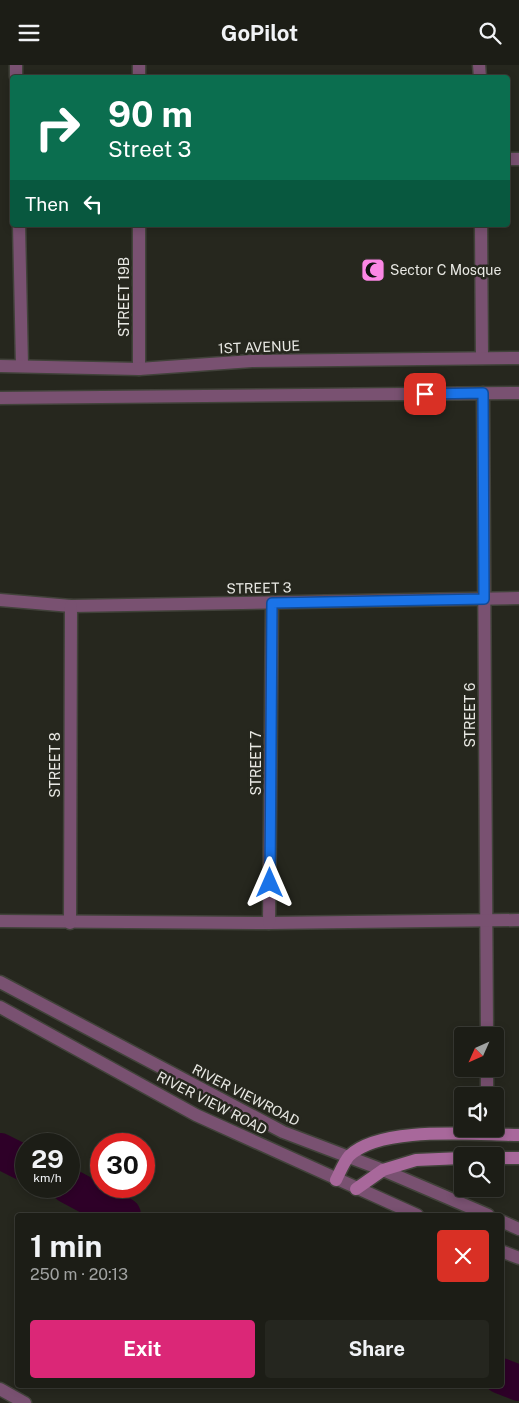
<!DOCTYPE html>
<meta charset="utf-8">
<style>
:root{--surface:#1c1d16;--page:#25261f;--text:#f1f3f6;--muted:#a0a2a1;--line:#3a3b35;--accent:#db2777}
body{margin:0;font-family:"Public Sans",sans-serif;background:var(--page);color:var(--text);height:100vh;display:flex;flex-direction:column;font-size:19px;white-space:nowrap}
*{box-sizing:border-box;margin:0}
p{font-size:16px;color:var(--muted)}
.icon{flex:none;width:28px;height:28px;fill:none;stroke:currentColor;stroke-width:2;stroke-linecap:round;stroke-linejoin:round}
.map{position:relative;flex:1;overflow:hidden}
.drawer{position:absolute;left:15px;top:1148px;width:489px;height:175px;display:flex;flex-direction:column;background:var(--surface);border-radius:5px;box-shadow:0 2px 8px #0003,0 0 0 1px var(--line)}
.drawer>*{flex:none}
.banner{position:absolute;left:10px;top:10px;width:500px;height:152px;border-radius:5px;box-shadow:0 2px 8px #0003,0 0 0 1px var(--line);background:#0b6e4f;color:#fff;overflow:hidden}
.needle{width:32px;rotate:225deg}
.tools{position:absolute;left:454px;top:962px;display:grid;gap:10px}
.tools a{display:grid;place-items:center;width:50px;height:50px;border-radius:5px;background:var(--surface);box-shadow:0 2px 8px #0003,0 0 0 1px var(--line);font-size:25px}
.speed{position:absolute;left:15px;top:1068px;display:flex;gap:10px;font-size:25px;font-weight:700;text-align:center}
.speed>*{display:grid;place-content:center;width:65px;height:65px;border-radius:50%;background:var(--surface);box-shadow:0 2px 8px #0003,0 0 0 1px var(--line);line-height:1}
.speed small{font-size:12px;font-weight:400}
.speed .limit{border:8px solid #d22;background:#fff;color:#111}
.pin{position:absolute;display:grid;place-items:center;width:42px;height:42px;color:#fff;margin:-21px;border-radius:10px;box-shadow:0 2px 8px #0006}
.me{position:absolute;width:55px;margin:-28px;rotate:0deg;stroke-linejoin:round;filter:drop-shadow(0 0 4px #0008)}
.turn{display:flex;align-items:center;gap:18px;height:105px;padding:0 15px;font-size:22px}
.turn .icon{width:65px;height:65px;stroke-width:2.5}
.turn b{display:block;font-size:35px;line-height:42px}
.then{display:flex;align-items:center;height:48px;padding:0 15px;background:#0003;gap:10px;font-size:19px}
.round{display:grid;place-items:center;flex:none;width:52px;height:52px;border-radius:5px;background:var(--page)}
.overview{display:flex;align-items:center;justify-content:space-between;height:85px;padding:0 15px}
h1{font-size:30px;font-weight:700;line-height:38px}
.primary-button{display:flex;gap:10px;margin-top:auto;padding:10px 15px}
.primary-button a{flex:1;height:58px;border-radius:5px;background:var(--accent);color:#fff;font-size:20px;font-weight:700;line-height:58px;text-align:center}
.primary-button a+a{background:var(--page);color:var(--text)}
header{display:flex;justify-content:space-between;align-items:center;height:65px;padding:0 15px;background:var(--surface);font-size:22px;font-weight:700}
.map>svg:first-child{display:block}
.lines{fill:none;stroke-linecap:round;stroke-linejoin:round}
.river{stroke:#2e0028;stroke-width:36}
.minor-casing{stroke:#41423a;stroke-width:15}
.tertiary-casing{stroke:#41423a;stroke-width:15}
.secondary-casing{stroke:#41423a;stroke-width:15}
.minor{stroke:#795171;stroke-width:12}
.tertiary{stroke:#795171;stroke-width:12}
.secondary{stroke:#a8689b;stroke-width:12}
.route-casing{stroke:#114b97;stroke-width:12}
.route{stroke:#1a73e8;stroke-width:9}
.labels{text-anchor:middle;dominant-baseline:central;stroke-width:5;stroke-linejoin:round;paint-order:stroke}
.poi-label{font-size:14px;fill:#e8e8e3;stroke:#26271e;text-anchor:start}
.street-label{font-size:14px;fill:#e8e8e3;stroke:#26271e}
</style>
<header><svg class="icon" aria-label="menu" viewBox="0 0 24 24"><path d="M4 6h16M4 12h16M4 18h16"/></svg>GoPilot<svg class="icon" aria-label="search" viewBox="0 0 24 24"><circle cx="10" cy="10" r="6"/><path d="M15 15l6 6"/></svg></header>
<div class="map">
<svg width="519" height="1338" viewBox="0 0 519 1338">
<rect width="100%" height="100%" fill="#26271e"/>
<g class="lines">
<g class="river">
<path d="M0,1086L26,1099"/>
<path d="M69,1121L123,1150"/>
<path d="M501,1311L519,1318"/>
</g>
<g class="minor-casing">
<g id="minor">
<path d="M16,0V12"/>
<path d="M139,0V12"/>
<path d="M479,0L480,12"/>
<path d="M508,94H519"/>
<path d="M19,160L22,301"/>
<path d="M139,160V304"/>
<path d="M481,160L482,293"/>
<path d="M483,328L487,971"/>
<path d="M0,535L71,541L519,533"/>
<path d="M0,856L269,858L519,855"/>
<path d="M70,858L71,541"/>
<path d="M269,858L272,538"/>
<path d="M487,1004V1031"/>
</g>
</g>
<g class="tertiary-casing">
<g id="tertiary">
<path d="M0,301L139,304L252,296L519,293"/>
<path d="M0,333L519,328"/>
<path d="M0,917L283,1067L383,1105L488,1150"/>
<path d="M0,942L196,1050L417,1150"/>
<path d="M501,1156L519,1164"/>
<path d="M501,1186L519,1193"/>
<path d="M0,1324L25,1338"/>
</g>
</g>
<g class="secondary-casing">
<g id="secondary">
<path d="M495,1093H519"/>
<path d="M336,1115C340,1107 344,1097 349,1091C381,1060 475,1070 519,1070"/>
<path d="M356,1124L383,1105L416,1095L462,1093"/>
</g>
</g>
<use href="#minor" class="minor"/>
<use href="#tertiary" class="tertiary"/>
<use href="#secondary" class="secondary"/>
</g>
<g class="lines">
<g class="route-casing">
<path id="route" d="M270,818L272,538L484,534L483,328L425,329"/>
</g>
<use href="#route" class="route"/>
</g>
<defs>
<g id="mosque-square" transform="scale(1.25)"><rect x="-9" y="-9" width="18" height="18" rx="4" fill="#fb87e5" stroke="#26271e"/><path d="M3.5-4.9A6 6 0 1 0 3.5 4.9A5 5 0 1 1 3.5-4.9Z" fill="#111"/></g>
</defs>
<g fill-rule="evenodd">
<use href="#mosque-square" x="373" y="205"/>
</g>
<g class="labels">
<g class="poi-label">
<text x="390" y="205">Sector C Mosque</text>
</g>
<g class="street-label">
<text transform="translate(124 232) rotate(-90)">STREET 19B</text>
<text transform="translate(259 282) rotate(-2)">1ST AVENUE</text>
<text transform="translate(259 523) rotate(-1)">STREET 3</text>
<text transform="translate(470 650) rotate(-90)">STREET 6</text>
<text transform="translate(256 698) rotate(-90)">STREET 7</text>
<text transform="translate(55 700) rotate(-90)">STREET 8</text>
<text transform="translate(246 1030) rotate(27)">RIVER VIEWROAD</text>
<text transform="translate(212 1038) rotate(27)">RIVER VIEW ROAD</text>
</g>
</g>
</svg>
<div class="tools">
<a><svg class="needle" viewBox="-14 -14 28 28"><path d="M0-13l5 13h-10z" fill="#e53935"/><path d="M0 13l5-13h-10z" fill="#a0a2a1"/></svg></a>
<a><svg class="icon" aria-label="sound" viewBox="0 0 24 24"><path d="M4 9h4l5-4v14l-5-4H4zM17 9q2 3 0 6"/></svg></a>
<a><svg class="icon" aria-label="search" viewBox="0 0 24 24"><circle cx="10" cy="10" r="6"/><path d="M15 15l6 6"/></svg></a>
</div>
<div class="speed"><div>29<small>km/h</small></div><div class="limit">30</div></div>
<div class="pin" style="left:425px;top:329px;background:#d93025"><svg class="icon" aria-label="arrive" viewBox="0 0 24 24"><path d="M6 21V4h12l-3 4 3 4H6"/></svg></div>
<svg class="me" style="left:270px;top:818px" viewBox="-20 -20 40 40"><path d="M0-17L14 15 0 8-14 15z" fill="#1a73e8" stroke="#fff" stroke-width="4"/></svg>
<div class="banner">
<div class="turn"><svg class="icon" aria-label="right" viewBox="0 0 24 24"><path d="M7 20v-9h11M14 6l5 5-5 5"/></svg><div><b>90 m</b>Street 3</div></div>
<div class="then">Then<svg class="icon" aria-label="left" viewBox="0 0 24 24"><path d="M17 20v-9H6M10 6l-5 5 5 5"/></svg></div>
</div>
<section class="drawer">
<div class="overview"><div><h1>1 min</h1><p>250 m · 20:13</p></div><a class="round" style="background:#d93025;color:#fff"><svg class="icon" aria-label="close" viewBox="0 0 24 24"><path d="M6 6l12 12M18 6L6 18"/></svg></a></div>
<div class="primary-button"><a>Exit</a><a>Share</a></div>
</section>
</div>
